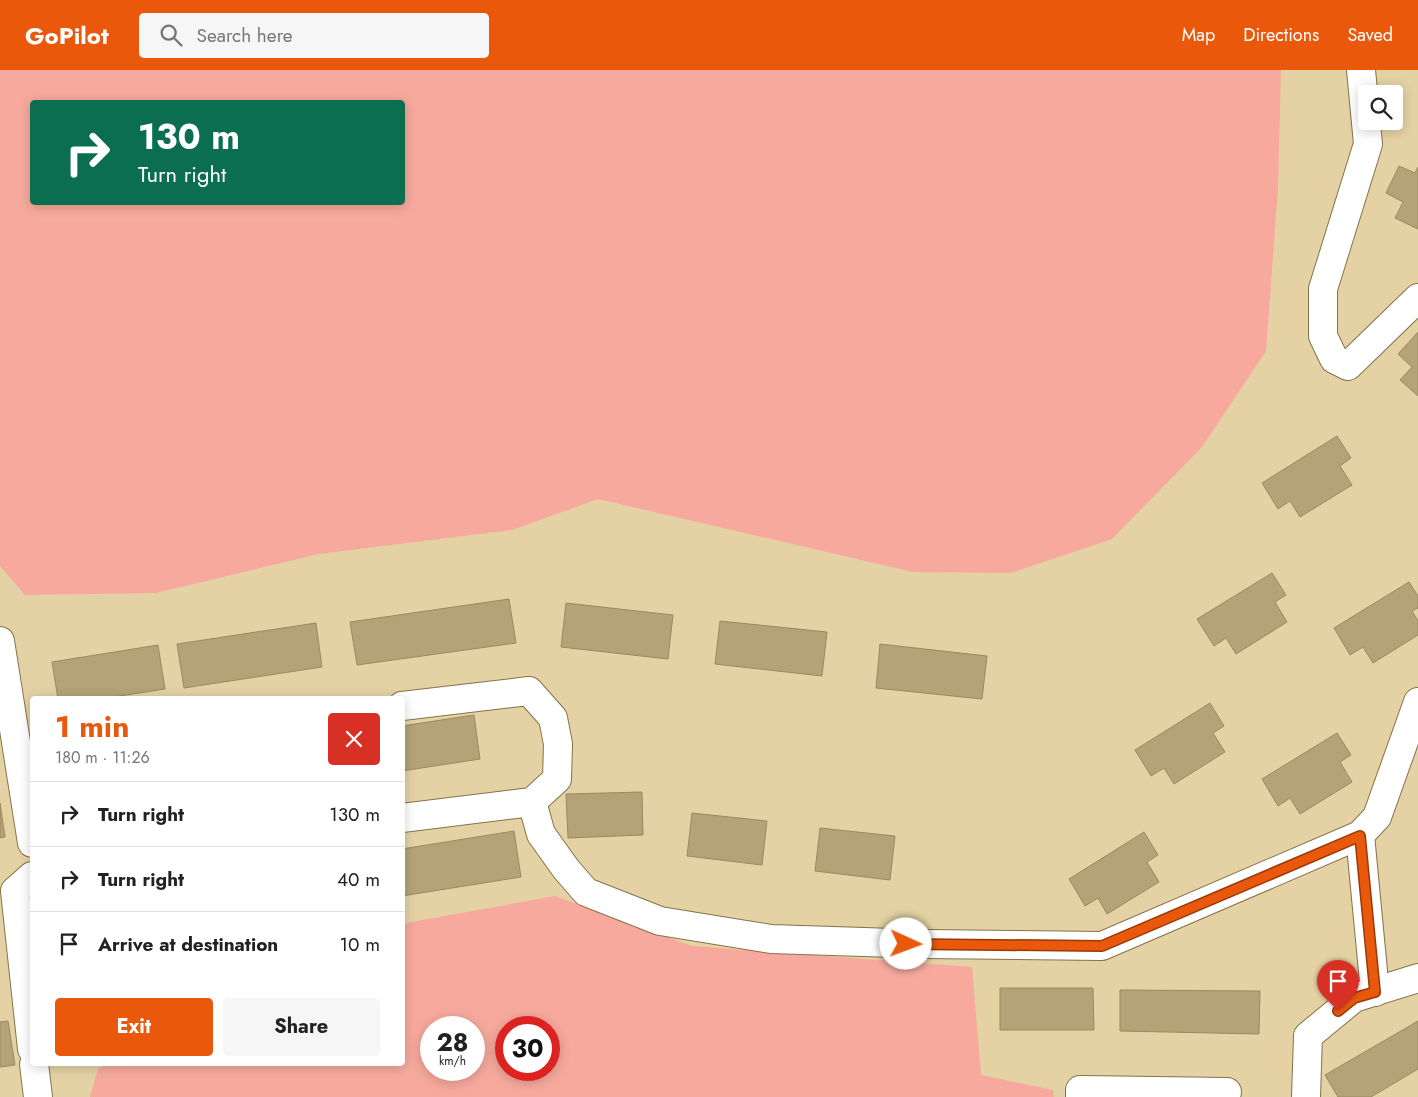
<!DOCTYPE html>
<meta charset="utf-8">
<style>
:root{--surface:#fff;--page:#f6f6f6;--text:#222;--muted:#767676;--line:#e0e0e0;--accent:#ea580c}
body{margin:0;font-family:Jost,sans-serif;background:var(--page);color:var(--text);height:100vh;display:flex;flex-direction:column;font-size:19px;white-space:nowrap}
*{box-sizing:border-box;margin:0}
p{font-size:16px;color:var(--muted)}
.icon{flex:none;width:28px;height:28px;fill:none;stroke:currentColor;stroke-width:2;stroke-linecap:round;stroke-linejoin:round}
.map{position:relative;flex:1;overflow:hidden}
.side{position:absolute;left:30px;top:626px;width:375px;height:370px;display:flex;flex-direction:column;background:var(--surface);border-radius:5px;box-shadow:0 2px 12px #0003}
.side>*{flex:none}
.banner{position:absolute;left:30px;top:30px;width:375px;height:105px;border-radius:5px;box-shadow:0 2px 12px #0003;background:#0b6e4f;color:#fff;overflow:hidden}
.tools{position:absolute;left:1358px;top:15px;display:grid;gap:10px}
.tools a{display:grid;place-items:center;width:45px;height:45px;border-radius:5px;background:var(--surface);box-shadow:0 2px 12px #0003;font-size:25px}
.speed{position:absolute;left:420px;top:946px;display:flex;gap:10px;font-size:25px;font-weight:700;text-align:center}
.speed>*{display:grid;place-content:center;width:65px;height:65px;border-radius:50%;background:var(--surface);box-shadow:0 2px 12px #0003;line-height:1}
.speed small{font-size:12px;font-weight:400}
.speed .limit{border:8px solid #d22;background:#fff;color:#111}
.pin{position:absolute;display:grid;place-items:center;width:42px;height:42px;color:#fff;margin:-51px -21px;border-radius:50% 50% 50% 0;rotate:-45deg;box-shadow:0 0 5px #0007}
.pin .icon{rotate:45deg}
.me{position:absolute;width:55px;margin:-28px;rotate:92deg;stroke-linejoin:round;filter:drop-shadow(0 0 4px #0008)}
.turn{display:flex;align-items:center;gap:18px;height:105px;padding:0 25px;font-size:22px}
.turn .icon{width:65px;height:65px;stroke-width:2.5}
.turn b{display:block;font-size:35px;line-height:42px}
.round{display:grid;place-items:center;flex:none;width:52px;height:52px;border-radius:5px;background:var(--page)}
.headline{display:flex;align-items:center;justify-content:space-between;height:85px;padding:0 25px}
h1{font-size:30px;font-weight:700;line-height:38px;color:var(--accent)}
.button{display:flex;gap:10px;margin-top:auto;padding:10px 25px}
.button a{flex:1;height:58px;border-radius:5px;background:var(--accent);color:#fff;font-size:20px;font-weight:700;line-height:58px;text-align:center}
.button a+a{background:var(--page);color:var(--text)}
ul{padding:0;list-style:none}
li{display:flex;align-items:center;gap:15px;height:65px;padding:0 25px;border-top:1px solid var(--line)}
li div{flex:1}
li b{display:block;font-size:19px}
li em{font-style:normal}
header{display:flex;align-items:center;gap:30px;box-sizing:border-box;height:70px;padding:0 25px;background:var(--accent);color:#fff}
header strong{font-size:24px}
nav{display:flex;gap:28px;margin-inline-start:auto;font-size:18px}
.search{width:350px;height:45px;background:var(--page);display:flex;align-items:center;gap:12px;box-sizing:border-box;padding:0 18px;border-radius:5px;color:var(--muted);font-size:19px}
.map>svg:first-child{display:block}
.green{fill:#f7a99d;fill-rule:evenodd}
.building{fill:#b5a377;stroke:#9b8a5f}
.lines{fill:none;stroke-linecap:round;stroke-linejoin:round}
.minor-casing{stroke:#847348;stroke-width:30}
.minor{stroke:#fff;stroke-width:28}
.route-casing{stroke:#983908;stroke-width:12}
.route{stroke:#ea580c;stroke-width:9}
</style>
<header>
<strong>GoPilot</strong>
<div class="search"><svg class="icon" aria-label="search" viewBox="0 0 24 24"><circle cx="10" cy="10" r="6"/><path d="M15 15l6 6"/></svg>Search here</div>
<nav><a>Map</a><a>Directions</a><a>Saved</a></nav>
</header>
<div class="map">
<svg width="1418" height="1027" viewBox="0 0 1418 1027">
<rect width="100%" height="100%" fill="#e4d2a4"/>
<g class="green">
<path d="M0,0H1281L1278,117L1266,281L1202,377L1112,469L1011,503L913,502L598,429L512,460L319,484L156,523L25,525L0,496ZM32,32H402V132H32Z"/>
<path d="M555,826L692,876L972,897L981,1005L1053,1020L1054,1027H90L98,999L108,994H402L403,855L411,852ZM431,958H474V1000H431ZM506,958H549V1000H506Z"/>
</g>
<g class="building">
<path d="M1399,96L1415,103L1418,97V159L1395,148L1403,132L1386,123Z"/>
<path d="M1418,262V326L1400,310L1412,297L1398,284Z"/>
<path d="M1337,366L1351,388L1340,396L1352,415L1300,447L1290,431L1278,439L1262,413Z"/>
<path d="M1272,503L1286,525L1275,532L1287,552L1236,584L1226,568L1214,576L1197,549Z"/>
<path d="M1409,512L1418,526V538L1412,541L1418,551V565L1373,593L1363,577L1350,585L1334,558Z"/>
<path d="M509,529L516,573L357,595L350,552Z"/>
<path d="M566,533L673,545L668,589L561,577Z"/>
<path d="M720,551L827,562L822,606L715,594Z"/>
<path d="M316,553L322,597L184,618L177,574Z"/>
<path d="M880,574L987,586L982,629L876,618Z"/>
<path d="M158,575L165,619L100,629H58L52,592Z"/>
<path d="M1210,633L1224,656L1213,663L1225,682L1174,714L1164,698L1151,706L1135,680Z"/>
<path d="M474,645L480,689L402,701V656Z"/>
<path d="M1337,663L1351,685L1340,692L1352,712L1300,744L1290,728L1278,736L1262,709Z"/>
<path d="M642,722L643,765L568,768L566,724Z"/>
<path d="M0,733L5,767L0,768Z"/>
<path d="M692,743L767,751L762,795L687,786Z"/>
<path d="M820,758L895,766L890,810L815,801Z"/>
<path d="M514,761L521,807L402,826V779Z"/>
<path d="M1144,762L1158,785L1147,792L1159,812L1107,844L1098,828L1085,836L1069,809Z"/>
<path d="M1000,918H1093L1094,960H1000Z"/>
<path d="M1120,920L1260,921L1259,964L1120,961Z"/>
<path d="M8,951L15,995L0,997V952Z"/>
<path d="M1418,951V999L1371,1027H1338L1325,1005Z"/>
</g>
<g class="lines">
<g class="minor-casing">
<g id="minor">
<path d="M1361,0L1368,74L1323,219V266L1334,289L1348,296L1418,228"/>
<path d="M0,571L32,773"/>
<path d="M402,636L529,621L553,648L558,674L557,709L532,732L402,748"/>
<path d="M532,732L541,764L566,799L586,822L660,851L771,869L925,874L1102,876L1360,765L1377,747L1418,632"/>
<path d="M1360,765L1375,922"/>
<path d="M32,806L15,821L32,979"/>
<path d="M34,994L38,1027"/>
<path d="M1080,1027V1020L1227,1022"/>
<path d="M1306,1027L1308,966L1354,928L1418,908"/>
</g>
</g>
<use href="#minor" class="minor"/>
</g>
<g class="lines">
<g class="route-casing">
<path id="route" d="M906,874L1102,876L1360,766L1375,922L1354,928L1338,941"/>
</g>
<use href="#route" class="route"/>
</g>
</svg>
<div class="tools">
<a><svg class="icon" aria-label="search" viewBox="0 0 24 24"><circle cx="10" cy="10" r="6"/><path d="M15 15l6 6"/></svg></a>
</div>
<div class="speed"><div>28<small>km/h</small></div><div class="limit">30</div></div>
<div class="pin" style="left:1338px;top:941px;background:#d93025"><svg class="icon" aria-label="arrive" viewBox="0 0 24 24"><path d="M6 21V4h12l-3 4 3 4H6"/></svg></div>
<svg class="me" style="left:906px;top:874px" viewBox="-20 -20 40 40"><circle r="19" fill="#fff"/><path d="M0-13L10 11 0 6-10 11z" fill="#ea580c"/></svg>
<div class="banner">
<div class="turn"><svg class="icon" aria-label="right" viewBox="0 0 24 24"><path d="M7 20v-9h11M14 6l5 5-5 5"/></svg><div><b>130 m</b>Turn right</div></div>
</div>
<section class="side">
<div class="headline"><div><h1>1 min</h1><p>180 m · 11:26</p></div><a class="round" style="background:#d93025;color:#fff"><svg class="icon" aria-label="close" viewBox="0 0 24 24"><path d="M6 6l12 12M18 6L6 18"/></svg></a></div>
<ul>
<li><svg class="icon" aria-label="right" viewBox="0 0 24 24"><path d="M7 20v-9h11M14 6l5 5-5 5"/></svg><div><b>Turn right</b></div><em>130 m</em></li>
<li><svg class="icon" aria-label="right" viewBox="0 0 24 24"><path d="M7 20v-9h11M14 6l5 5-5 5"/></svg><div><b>Turn right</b></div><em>40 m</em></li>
<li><svg class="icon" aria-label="arrive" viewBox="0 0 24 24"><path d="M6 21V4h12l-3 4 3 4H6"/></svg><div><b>Arrive at destination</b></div><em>10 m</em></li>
</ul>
<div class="button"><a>Exit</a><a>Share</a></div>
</section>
</div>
